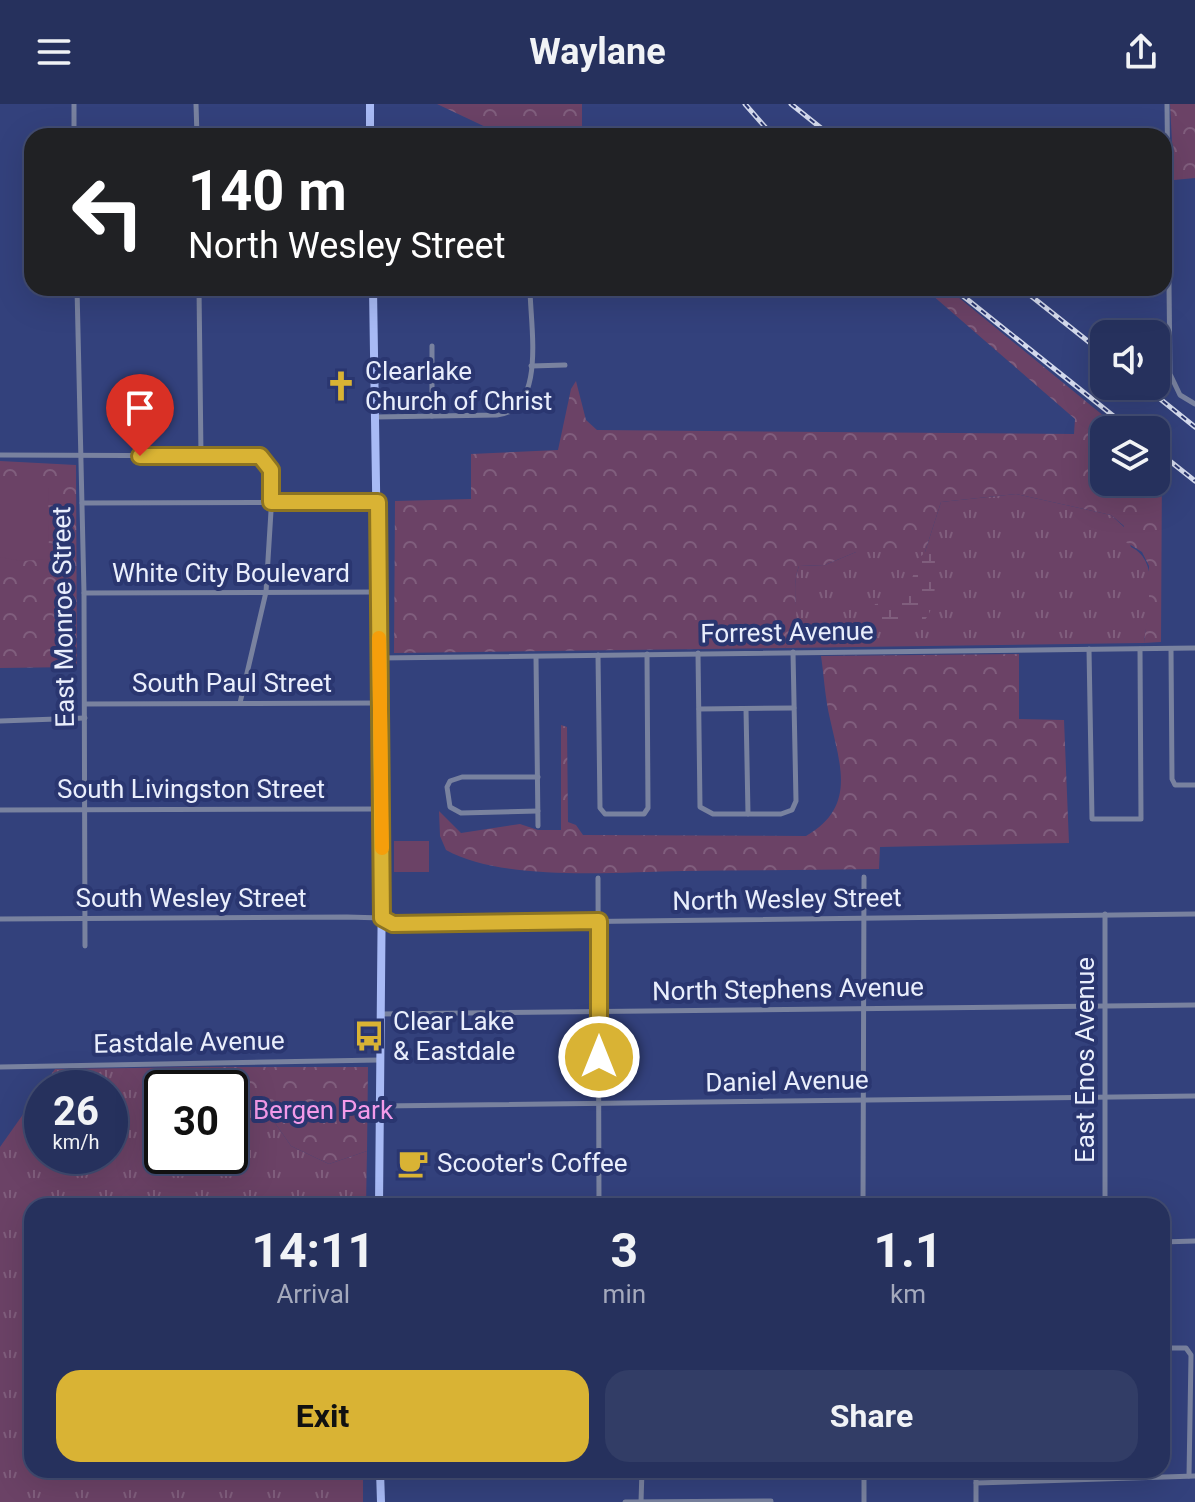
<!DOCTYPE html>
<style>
:root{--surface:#26315d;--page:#323d66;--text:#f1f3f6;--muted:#a4a9bc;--line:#424c72;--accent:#d9b334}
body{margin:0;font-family:Roboto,sans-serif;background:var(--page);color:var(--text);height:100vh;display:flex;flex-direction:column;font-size:30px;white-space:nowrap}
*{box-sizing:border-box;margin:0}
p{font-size:26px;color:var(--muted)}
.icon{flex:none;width:44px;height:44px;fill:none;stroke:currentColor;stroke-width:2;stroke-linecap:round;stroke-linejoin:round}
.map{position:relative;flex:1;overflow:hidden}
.drawer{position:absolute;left:24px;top:1094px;width:1146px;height:280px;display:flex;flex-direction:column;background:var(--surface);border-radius:24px;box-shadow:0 8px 32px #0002,0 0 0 2px var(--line)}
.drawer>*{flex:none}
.guide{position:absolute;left:24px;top:24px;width:1148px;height:168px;border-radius:24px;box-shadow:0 8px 32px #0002,0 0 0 2px var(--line);background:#202124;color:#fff;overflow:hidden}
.tools{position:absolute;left:1090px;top:216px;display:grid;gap:16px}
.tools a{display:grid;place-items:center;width:80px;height:80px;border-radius:16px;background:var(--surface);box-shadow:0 8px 32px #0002,0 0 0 2px var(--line);font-size:40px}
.speed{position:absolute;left:24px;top:966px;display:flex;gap:16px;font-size:40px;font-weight:700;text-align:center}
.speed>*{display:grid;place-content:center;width:104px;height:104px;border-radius:50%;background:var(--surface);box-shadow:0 8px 32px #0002,0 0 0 2px var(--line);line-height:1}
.speed small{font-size:20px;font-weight:400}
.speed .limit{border:4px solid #111;border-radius:12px;background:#fff;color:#111}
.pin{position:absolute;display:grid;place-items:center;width:68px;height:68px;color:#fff;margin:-82px -34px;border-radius:50% 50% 50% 0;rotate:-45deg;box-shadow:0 0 8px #0007}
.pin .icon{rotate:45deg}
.me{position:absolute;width:88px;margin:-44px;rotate:0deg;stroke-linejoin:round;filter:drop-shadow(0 0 6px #0008)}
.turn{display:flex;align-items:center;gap:28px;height:168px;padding:0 32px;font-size:36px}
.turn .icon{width:104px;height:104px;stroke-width:2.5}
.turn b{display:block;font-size:56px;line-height:68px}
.eta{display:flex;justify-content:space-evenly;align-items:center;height:136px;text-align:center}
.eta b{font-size:48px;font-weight:700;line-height:56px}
.button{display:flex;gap:16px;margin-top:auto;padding:16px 32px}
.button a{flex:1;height:92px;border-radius:24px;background:var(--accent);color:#111;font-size:32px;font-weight:700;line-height:92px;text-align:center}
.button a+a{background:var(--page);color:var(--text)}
header{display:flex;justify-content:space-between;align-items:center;height:104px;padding:0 32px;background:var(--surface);font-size:36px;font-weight:700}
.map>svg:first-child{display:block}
.grass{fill:url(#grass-tufts);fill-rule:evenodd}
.forest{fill:url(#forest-crowns)}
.wetland{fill:url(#wetland-marsh)}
.garden{fill:#6b4266}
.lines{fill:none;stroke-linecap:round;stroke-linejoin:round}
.street{stroke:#79829f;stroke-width:5}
.primary{stroke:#a8baf5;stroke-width:8}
.rail-casing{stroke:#d4daed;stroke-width:5}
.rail{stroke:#2a3670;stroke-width:2;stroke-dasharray:6;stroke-linecap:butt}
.route-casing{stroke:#8d7422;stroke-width:20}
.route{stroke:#d9b334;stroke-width:14}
.slow{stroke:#f59e0b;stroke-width:14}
.labels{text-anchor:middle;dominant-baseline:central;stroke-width:8;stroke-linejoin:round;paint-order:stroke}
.poi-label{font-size:26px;fill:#e9eefc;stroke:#2a3670;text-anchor:start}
.street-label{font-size:26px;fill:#e9eefc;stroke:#2a3670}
.park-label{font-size:26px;fill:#f49ae9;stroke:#2a3670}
</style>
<header><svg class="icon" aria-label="menu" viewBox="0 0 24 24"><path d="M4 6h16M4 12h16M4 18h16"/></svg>Waylane<svg class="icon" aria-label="share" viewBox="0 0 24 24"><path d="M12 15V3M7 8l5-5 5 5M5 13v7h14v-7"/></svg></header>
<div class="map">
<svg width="1195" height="1398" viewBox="0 0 1195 1398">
<defs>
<pattern id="grass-tufts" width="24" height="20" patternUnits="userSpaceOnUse" patternTransform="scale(2)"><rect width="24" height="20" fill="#6b4266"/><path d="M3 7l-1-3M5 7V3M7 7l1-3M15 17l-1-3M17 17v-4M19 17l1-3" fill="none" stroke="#805e7d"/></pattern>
<pattern id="forest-crowns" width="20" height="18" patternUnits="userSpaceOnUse" patternTransform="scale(2)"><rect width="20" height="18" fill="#6b4266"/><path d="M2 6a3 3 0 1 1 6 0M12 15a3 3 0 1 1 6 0" fill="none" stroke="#805e7d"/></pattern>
<pattern id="wetland-marsh" width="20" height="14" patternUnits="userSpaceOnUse" patternTransform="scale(2)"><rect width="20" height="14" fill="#6b4266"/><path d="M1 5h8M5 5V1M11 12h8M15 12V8" fill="none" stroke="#805e7d"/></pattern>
</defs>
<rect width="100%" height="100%" fill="#33417c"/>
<g class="grass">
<path d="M1016,390L1111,411L1124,423L1131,443C1163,458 1147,511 1144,539L785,544C806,519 788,489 799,462L825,461L856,448H925L941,398Z"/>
<path d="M209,963V968L213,971L217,967L257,1008L271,1013L291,1042L329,1060L367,1047L366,1102H32V1366H363V1398H0V1043L55,965ZM42,984H110V1052H42ZM162,984H230V1052H162Z"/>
</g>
<g class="forest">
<path d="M437,0H582V32H481L492,31V26Z"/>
<path d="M1170,0H1195V74L1174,76Z"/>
<path d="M924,184H947L1121,326H1104V378H1156V354L1162,359L1161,538L1144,539L1149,495V462L1142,448L1124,437V422L1111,411L1016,390L941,398L925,448H856L825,461L799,462C788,489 807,519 785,544L394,549L395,397L471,395V350L558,346L571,285L576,277L586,316L597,326L1074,330L1075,315Z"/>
<path d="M0,357L76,361L77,563L0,564Z"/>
<path d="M1019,550V615L1064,616L1069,739L880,743L879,765C813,766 748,766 682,767C615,768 504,778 446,746L440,732L439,707L461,729L520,720L538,726H561V621L567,623L568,718L576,721L583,731L806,732C857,703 840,661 830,615C825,594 824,572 821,552Z"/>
<path d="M209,963H368L367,1047L329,1060L291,1042L271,1013L248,1001L249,996L217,968L212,971Z"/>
</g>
<path class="wetland" d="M936,439C932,464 942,502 921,520L877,516L872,508L875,500L903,498L920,453Z"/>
<g class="garden">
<path d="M0,378H43L48,382L49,455L22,457L0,453Z"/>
<rect x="394" y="737" width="35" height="31"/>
</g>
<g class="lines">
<g class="street">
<path d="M74,0V32"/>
<path d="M196,0L197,32"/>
<path d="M1167,0L1170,270L1180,291L1195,300"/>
<path d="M77,184L84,489L85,842"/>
<path d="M199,184L201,352"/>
<path d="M432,242V312"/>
<path d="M531,262L565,261"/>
<path d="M521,300L528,307"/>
<path d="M376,313L497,311C547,306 530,221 530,184"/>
<path d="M0,351L253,352L268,357L272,391L266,488L240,599"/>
<path d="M82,399L377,398"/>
<path d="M84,489L378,488"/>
<path d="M1089,545L1092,715H1141L1140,545"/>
<path d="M1171,545L1172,675L1175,681H1195"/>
<path d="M698,549L700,703L713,710H781L792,706L796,697L793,548"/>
<path d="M598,551L600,704L605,710H644L648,704L647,550"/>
<path d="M536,553L538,722"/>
<path d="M379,554L1195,544"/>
<path d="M85,600L379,599"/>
<path d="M699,605L794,604"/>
<path d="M746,605L748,710"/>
<path d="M0,617L85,614"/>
<path d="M538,673H462L450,677L447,683L450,703L461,709L538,707"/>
<path d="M0,706L380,705"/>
<path d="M598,774L599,1102"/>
<path d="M1105,810V1102"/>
<path d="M0,815L347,813L382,814L395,820L1195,810"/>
<path d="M381,910L1195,901"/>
<path d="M0,963L379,956"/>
<path d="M380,1002L1195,992"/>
<path d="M863,1102L864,773"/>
<path d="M1162,1138L1195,1137"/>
<path d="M1162,1244H1186L1191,1251L1189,1372"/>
<path d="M976,1379L1195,1372"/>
<path d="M625,1398L771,1397"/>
<path d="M641,1398L642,1366"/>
<path d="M864,1398V1366"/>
<path d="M976,1398V1366"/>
</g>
<g class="primary">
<path d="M370,0V32"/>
<path d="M373,184L382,772L379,1102"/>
<path d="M380,1366L381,1398"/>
</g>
<g class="rail-casing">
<g id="rail">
<path d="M745,0L773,32"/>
<path d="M791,0L831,32"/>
<path d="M953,184L1131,326"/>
<path d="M1021,184L1104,250"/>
<path d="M1144,282L1195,323"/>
<path d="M1156,346L1195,377"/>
</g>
</g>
<use href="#rail" class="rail"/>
</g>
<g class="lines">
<g class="route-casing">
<path id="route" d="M140,352H260L271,366V398H378L382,814L393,820L599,817V953"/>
</g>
<use href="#route" class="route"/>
<path class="slow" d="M379,534L382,744"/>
</g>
<defs>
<g id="church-bare" transform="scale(2.4)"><path d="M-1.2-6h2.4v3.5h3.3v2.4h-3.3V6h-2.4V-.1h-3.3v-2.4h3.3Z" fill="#d9b334" stroke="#2a3670" stroke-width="2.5" paint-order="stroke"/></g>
<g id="bus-bare" transform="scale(2.4)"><path d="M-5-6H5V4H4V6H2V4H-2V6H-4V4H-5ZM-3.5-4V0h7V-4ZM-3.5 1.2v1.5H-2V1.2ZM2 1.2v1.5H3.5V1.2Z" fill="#d9b334" stroke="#2a3670" stroke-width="2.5" paint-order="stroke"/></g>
<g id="cafe-bare" transform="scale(2.4)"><path d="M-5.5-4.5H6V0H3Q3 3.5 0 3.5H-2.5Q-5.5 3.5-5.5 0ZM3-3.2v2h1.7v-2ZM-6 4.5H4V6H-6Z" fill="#d9b334" stroke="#2a3670" stroke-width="2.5" paint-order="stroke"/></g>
</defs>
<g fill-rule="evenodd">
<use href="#church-bare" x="341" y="282"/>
<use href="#bus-bare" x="369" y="932"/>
<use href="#cafe-bare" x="413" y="1059"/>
</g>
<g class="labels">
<g class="poi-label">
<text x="365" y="267">Clearlake<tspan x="365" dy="30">Church of Christ</tspan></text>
<text x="393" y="917">Clear Lake<tspan x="393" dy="30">&amp; Eastdale</tspan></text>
<text x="437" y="1059">Scooter's Coffee</text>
</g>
<g class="street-label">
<text x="231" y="469">White City Boulevard</text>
<text transform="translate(63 513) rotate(-91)">East Monroe Street</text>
<text transform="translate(787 528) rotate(-1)">Forrest Avenue</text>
<text x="232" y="579">South Paul Street</text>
<text x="191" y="685">South Livingston Street</text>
<text x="191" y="794">South Wesley Street</text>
<text transform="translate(787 795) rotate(-1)">North Wesley Street</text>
<text transform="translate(788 885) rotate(-1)">North Stephens Avenue</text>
<text transform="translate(189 938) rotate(-1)">Eastdale Avenue</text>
<text transform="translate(1085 956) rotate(-90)">East Enos Avenue</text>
<text transform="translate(787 977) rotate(-1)">Daniel Avenue</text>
</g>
<g class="park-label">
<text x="323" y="1006">Bergen Park</text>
</g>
</g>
</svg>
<div class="tools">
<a><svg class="icon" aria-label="sound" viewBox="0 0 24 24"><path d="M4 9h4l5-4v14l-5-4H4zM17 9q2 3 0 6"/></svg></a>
<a><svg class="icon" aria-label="layers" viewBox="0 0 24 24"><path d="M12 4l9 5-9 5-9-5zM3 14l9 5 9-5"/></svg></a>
</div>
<div class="speed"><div>26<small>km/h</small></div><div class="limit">30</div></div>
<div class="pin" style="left:140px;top:352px;background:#d93025"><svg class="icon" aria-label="arrive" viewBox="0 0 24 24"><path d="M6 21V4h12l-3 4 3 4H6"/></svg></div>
<svg class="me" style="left:599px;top:953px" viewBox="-20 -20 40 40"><circle r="17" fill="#d9b334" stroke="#fff" stroke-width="3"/><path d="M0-11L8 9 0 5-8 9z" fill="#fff"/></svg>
<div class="guide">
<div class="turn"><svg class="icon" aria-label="left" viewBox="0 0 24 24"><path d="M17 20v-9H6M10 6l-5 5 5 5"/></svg><div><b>140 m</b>North Wesley Street</div></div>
</div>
<section class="drawer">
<div class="eta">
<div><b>14:11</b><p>Arrival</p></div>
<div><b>3</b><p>min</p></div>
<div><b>1.1</b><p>km</p></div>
</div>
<div class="button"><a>Exit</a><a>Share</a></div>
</section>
</div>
